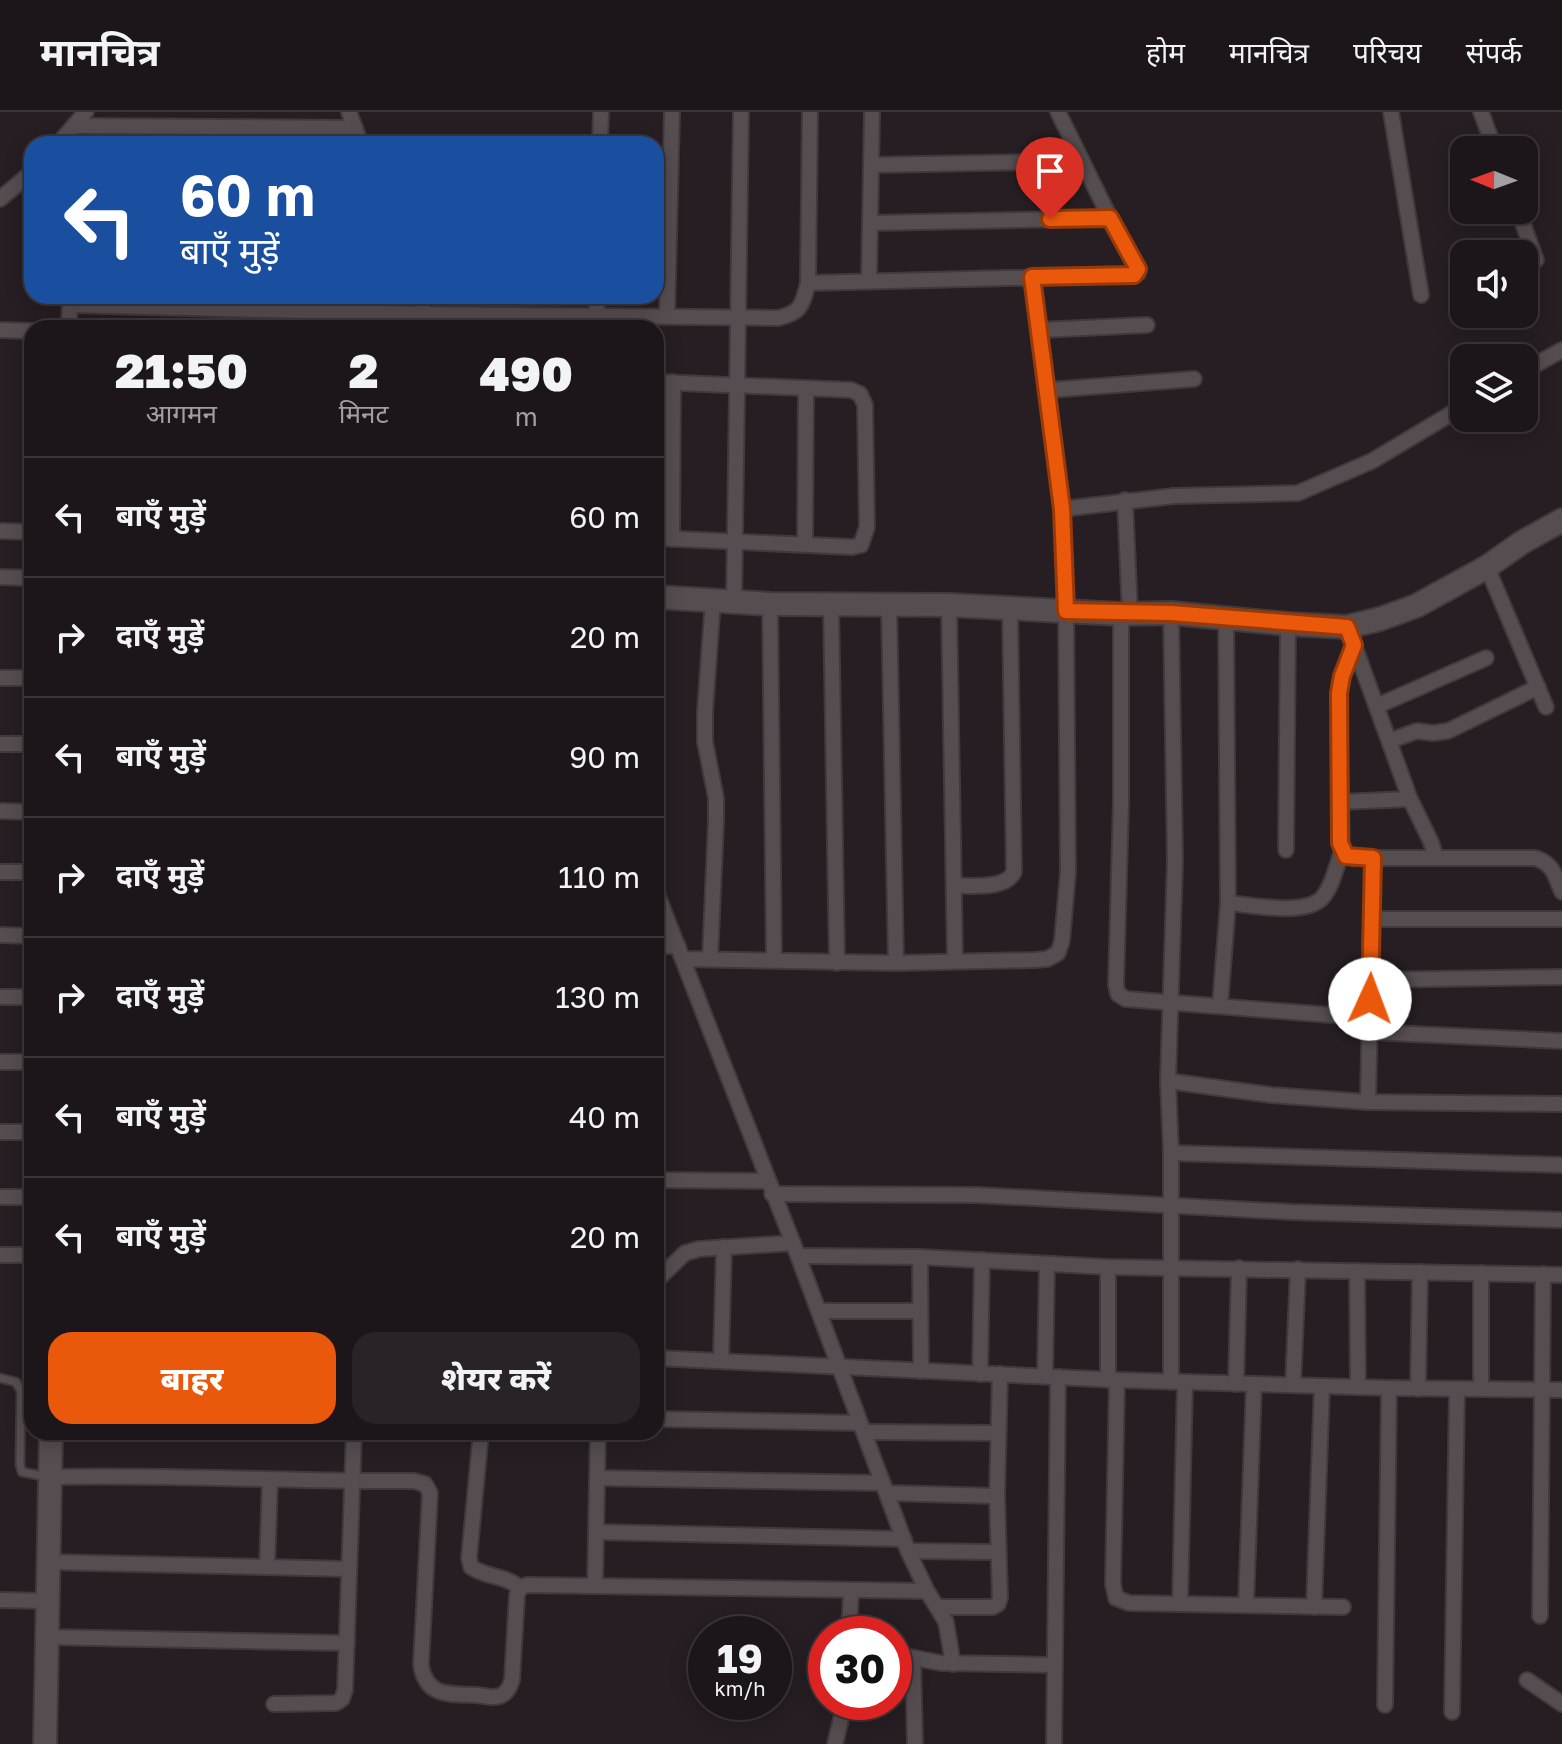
<!DOCTYPE html>
<html lang="hi">
<meta charset="utf-8">
<style>
:root{--surface:#1c161a;--page:#292327;--text:#f1f3f6;--muted:#a09fa2;--line:#3a3539;--accent:#ea580c}
body{margin:0;font-family:"Golos Text","Noto Sans Devanagari",sans-serif;background:var(--page);color:var(--text);height:100vh;display:flex;flex-direction:column;font-size:30px;white-space:nowrap}
*{box-sizing:border-box;margin:0}
p{font-size:26px;color:var(--muted)}
.icon{flex:none;width:44px;height:44px;fill:none;stroke:currentColor;stroke-width:2;stroke-linecap:round;stroke-linejoin:round}
.map{position:relative;flex:1;overflow:hidden}
.panel{position:absolute;left:24px;top:208px;width:640px;height:1120px;display:flex;flex-direction:column;background:var(--surface);border-radius:24px;box-shadow:0 4px 20px #0003,0 0 0 2px var(--line)}
.panel>*{flex:none}
.banner{position:absolute;left:24px;top:24px;width:640px;height:168px;border-radius:24px;box-shadow:0 4px 20px #0003,0 0 0 2px var(--line);background:#1a4fa0;color:#fff;overflow:hidden}
.needle{width:52px;rotate:271deg}
.tools{position:absolute;left:1450px;top:24px;display:grid;gap:16px}
.tools a{display:grid;place-items:center;width:88px;height:88px;border-radius:16px;background:var(--surface);box-shadow:0 4px 20px #0003,0 0 0 2px var(--line);font-size:40px}
.speed{position:absolute;left:688px;top:1504px;display:flex;gap:16px;font-size:40px;font-weight:700;text-align:center}
.speed>*{display:grid;place-content:center;width:104px;height:104px;border-radius:50%;background:var(--surface);box-shadow:0 4px 20px #0003,0 0 0 2px var(--line);line-height:1}
.speed small{font-size:20px;font-weight:400}
.speed .limit{border:12px solid #d22;background:#fff;color:#111}
.pin{position:absolute;display:grid;place-items:center;width:68px;height:68px;color:#fff;margin:-82px -34px;border-radius:50% 50% 50% 0;rotate:-45deg;box-shadow:0 0 8px #0007}
.pin .icon{rotate:45deg}
.me{position:absolute;width:88px;margin:-44px;rotate:2deg;stroke-linejoin:round;filter:drop-shadow(0 0 6px #0008)}
.turn{display:flex;align-items:center;gap:28px;height:168px;padding:0 24px;font-size:36px}
.turn .icon{width:104px;height:104px;stroke-width:2.5}
.turn b{display:block;font-size:56px;line-height:68px}
.eta{display:flex;justify-content:space-evenly;align-items:center;height:136px;text-align:center}
.eta b{font-size:48px;font-weight:800;line-height:56px}
.cta{display:flex;gap:16px;margin-top:auto;padding:16px 24px}
.cta a{flex:1;height:92px;border-radius:24px;background:var(--accent);color:#fff;font-size:32px;font-weight:800;line-height:92px;text-align:center}
.cta a+a{background:var(--page);color:var(--text)}
ul{padding:0;list-style:none}
li{display:flex;align-items:center;gap:24px;height:120px;padding:0 24px;border-top:2px solid var(--line)}
li div{flex:1}
li b{display:block;font-size:30px}
li em{font-style:normal}
header{display:flex;align-items:center;gap:48px;box-sizing:border-box;height:112px;padding:0 40px;background:var(--surface);border-bottom:2px solid var(--line)}
header strong{font-size:38px}
nav{display:flex;gap:44px;margin-inline-start:auto;font-size:28px}
.map>svg:first-child{display:block}
.lines{fill:none;stroke-linecap:round;stroke-linejoin:round}
.lane-casing{stroke:#403a3d;stroke-width:11}
.street-casing{stroke:#403a3d;stroke-width:18}
.secondary-casing{stroke:#403a3d;stroke-width:26}
.lane{stroke:#554d50;stroke-width:7}
.street{stroke:#554d50;stroke-width:14}
.secondary{stroke:#554d50;stroke-width:22}
.route-casing{stroke:#983908;stroke-width:20}
.route{stroke:#ea580c;stroke-width:14}
</style>
<header>
<strong>मानचित्र</strong>
<nav><a>होम</a><a>मानचित्र</a><a>परिचय</a><a>संपर्क</a></nav>
</header>
<div class="map">
<svg width="1562" height="1632" viewBox="0 0 1562 1632">
<rect width="100%" height="100%" fill="#261e22"/>
<g class="lines">
<g class="lane-casing">
<path id="lane" d="M0,1266L16,1270L21,1279L20,1353L22,1360L47,1365"/>
</g>
<g class="street-casing">
<g id="street">
<path d="M349,0L361,32"/>
<path d="M1391,0L1421,183"/>
<path d="M1481,0L1495,38"/>
<path d="M76,14L355,16"/>
<path d="M58,32L86,0"/>
<path d="M600,32L601,0"/>
<path d="M871,53L1082,49"/>
<path d="M0,87L32,60"/>
<path d="M1518,98L1536,148"/>
<path d="M870,111L1110,106"/>
<path d="M869,169L872,0"/>
<path d="M808,171L1134,163L1138,161V157L1110,106L1058,0"/>
<path d="M421,184L425,216"/>
<path d="M70,193L425,202L778,206C802,200 802,193 808,171L810,0"/>
<path d="M597,203V184"/>
<path d="M667,204L672,0"/>
<path d="M69,216L70,184"/>
<path d="M0,218L32,219"/>
<path d="M1040,218L1147,213"/>
<path d="M1524,259L1562,238"/>
<path d="M656,270L851,278L860,282L865,293L867,415L861,433L852,435L656,426"/>
<path d="M1049,278L1194,267"/>
<path d="M1125,388L1130,502"/>
<path d="M1062,397L1174,384L1298,381L1372,349L1464,294"/>
<path d="M0,419L32,420"/>
<path d="M672,427L673,270"/>
<path d="M805,432L806,278"/>
<path d="M1487,455L1546,595"/>
<path d="M0,465L32,466"/>
<path d="M734,489L741,0"/>
<path d="M770,492L774,848"/>
<path d="M831,493L837,851"/>
<path d="M889,493L896,851"/>
<path d="M949,493L955,849"/>
<path d="M1121,502V690L1116,873L1118,882L1126,887L1369,906"/>
<path d="M1353,530L1410,687L1431,730L1436,746"/>
<path d="M1354,533L1342,564L1339,581L1342,739L1353,746H1535C1553,751 1555,764 1562,780"/>
<path d="M0,566H32"/>
<path d="M1377,594L1486,546"/>
<path d="M1389,629L1417,619L1433,621L1448,619L1538,575"/>
<path d="M0,632H32"/>
<path d="M1340,690L1410,687"/>
<path d="M0,699L32,700"/>
<path d="M1286,738L1288,512"/>
<path d="M0,760H32"/>
<path d="M955,774C974,773 1005,778 1014,760L1010,497"/>
<path d="M656,779L798,1144L908,1439L927,1479L946,1510L953,1552"/>
<path d="M1228,791C1252,793 1305,804 1322,786C1333,774 1336,754 1342,739"/>
<path d="M1373,807H1562"/>
<path d="M0,823L32,824"/>
<path d="M656,834H678"/>
<path d="M683,847L896,851L1034,848L1047,847L1058,841L1062,829L1068,760L1066,499L1062,397L1032,165"/>
<path d="M710,847L716,709V686L705,630V599L713,488"/>
<path d="M1371,868L1562,865"/>
<path d="M0,885H32"/>
<path d="M1220,894L1228,791L1226,506"/>
<path d="M1369,920L1562,929"/>
<path d="M0,950H32"/>
<path d="M1168,969L1271,983L1368,990L1562,992"/>
<path d="M1368,990L1373,746"/>
<path d="M0,1020H32"/>
<path d="M1171,1041L1562,1053"/>
<path d="M656,1068L767,1069"/>
<path d="M772,1082L977,1083L1292,1100L1562,1108"/>
<path d="M0,1085H32"/>
<path d="M0,1143H32"/>
<path d="M798,1144L920,1145L1108,1155L1562,1163"/>
<path d="M920,1145L921,1259"/>
<path d="M1108,1155V1268"/>
<path d="M1357,1159L1358,1275"/>
<path d="M1481,1161V1277"/>
<path d="M656,1169L685,1141L699,1137L793,1131"/>
<path d="M819,1199H920"/>
<path d="M656,1246L1117,1268L1389,1276L1562,1278"/>
<path d="M721,1247L724,1135"/>
<path d="M980,1262L982,1148"/>
<path d="M1045,1264L1047,1152"/>
<path d="M1117,1268L1113,1472L1116,1486L1129,1491L1343,1495"/>
<path d="M1171,1270V1041L1168,969L1175,749L1171,501"/>
<path d="M1236,1272L1239,1156"/>
<path d="M1293,1273L1298,1157"/>
<path d="M1418,1277L1420,1160"/>
<path d="M656,1307L860,1311"/>
<path d="M481,1320L469,1446L471,1455C487,1466 506,1463 520,1476"/>
<path d="M864,1320L998,1321"/>
<path d="M51,1365C172,1362 293,1370 414,1369L425,1372L430,1381L421,1553C426,1585 449,1582 476,1583C484,1584 495,1587 502,1583C508,1580 510,1574 512,1568L517,1483L520,1476L527,1473L927,1479"/>
<path d="M598,1366L883,1371"/>
<path d="M887,1381L997,1384"/>
<path d="M596,1420L904,1427"/>
<path d="M908,1439L997,1440"/>
<path d="M48,1450L349,1457"/>
<path d="M267,1455L270,1368"/>
<path d="M595,1474L598,1320"/>
<path d="M0,1488L47,1489"/>
<path d="M1180,1491L1185,1271"/>
<path d="M1246,1492L1254,1272"/>
<path d="M937,1495H993L998,1492L1000,1486L997,1384L1000,1262"/>
<path d="M1314,1495L1322,1274"/>
<path d="M1540,1504L1543,1162"/>
<path d="M849,1522L851,1480"/>
<path d="M46,1525L347,1531"/>
<path d="M894,1542L941,1551L1054,1553"/>
<path d="M913,1546L915,1632"/>
<path d="M1527,1568L1562,1592"/>
<path d="M274,1592L336,1591L342,1587L345,1578L354,1320"/>
<path d="M1385,1593L1389,1276"/>
<path d="M1452,1600L1457,1277"/>
<path d="M835,1632L845,1590"/>
<path d="M1054,1632L1058,1265"/>
</g>
</g>
<g class="secondary-casing">
<g id="secondary">
<path d="M656,485L770,492L949,493L1121,502L1171,501L1288,512L1347,515L1380,507L1416,494L1487,455L1521,431L1562,408"/>
<path d="M45,1632L51,1320"/>
</g>
</g>
<use href="#lane" class="lane"/>
<use href="#street" class="street"/>
<use href="#secondary" class="secondary"/>
</g>
<g class="lines">
<g class="route-casing">
<path id="route" d="M1050,107L1110,106L1138,157L1134,163L1032,165L1062,397L1066,499L1171,501L1347,515L1354,533L1342,564L1339,581L1340,731L1346,744L1373,746L1370,887"/>
</g>
<use href="#route" class="route"/>
</g>
</svg>
<div class="tools">
<a><svg class="needle" viewBox="-14 -14 28 28"><path d="M0-13l5 13h-10z" fill="#e53935"/><path d="M0 13l5-13h-10z" fill="#a09fa2"/></svg></a>
<a><svg class="icon" aria-label="sound" viewBox="0 0 24 24"><path d="M4 9h4l5-4v14l-5-4H4zM17 9q2 3 0 6"/></svg></a>
<a><svg class="icon" aria-label="layers" viewBox="0 0 24 24"><path d="M12 4l9 5-9 5-9-5zM3 14l9 5 9-5"/></svg></a>
</div>
<div class="speed"><div>19<small>km/h</small></div><div class="limit">30</div></div>
<div class="pin" style="left:1050px;top:107px;background:#d93025"><svg class="icon" aria-label="arrive" viewBox="0 0 24 24"><path d="M6 21V4h12l-3 4 3 4H6"/></svg></div>
<svg class="me" style="left:1370px;top:887px" viewBox="-20 -20 40 40"><circle r="19" fill="#fff"/><path d="M0-13L10 11 0 6-10 11z" fill="#ea580c"/></svg>
<div class="banner">
<div class="turn"><svg class="icon" aria-label="left" viewBox="0 0 24 24"><path d="M17 20v-9H6M10 6l-5 5 5 5"/></svg><div><b>60 m</b>बाएँ मुड़ें</div></div>
</div>
<section class="panel">
<div class="eta">
<div><b>21:50</b><p>आगमन</p></div>
<div><b>2</b><p>मिनट</p></div>
<div><b>490</b><p>m</p></div>
</div>
<ul>
<li><svg class="icon" aria-label="left" viewBox="0 0 24 24"><path d="M17 20v-9H6M10 6l-5 5 5 5"/></svg><div><b>बाएँ मुड़ें</b></div><em>60 m</em></li>
<li><svg class="icon" aria-label="right" viewBox="0 0 24 24"><path d="M7 20v-9h11M14 6l5 5-5 5"/></svg><div><b>दाएँ मुड़ें</b></div><em>20 m</em></li>
<li><svg class="icon" aria-label="left" viewBox="0 0 24 24"><path d="M17 20v-9H6M10 6l-5 5 5 5"/></svg><div><b>बाएँ मुड़ें</b></div><em>90 m</em></li>
<li><svg class="icon" aria-label="right" viewBox="0 0 24 24"><path d="M7 20v-9h11M14 6l5 5-5 5"/></svg><div><b>दाएँ मुड़ें</b></div><em>110 m</em></li>
<li><svg class="icon" aria-label="right" viewBox="0 0 24 24"><path d="M7 20v-9h11M14 6l5 5-5 5"/></svg><div><b>दाएँ मुड़ें</b></div><em>130 m</em></li>
<li><svg class="icon" aria-label="left" viewBox="0 0 24 24"><path d="M17 20v-9H6M10 6l-5 5 5 5"/></svg><div><b>बाएँ मुड़ें</b></div><em>40 m</em></li>
<li><svg class="icon" aria-label="left" viewBox="0 0 24 24"><path d="M17 20v-9H6M10 6l-5 5 5 5"/></svg><div><b>बाएँ मुड़ें</b></div><em>20 m</em></li>
</ul>
<div class="cta"><a>बाहर</a><a>शेयर करें</a></div>
</section>
</div>
